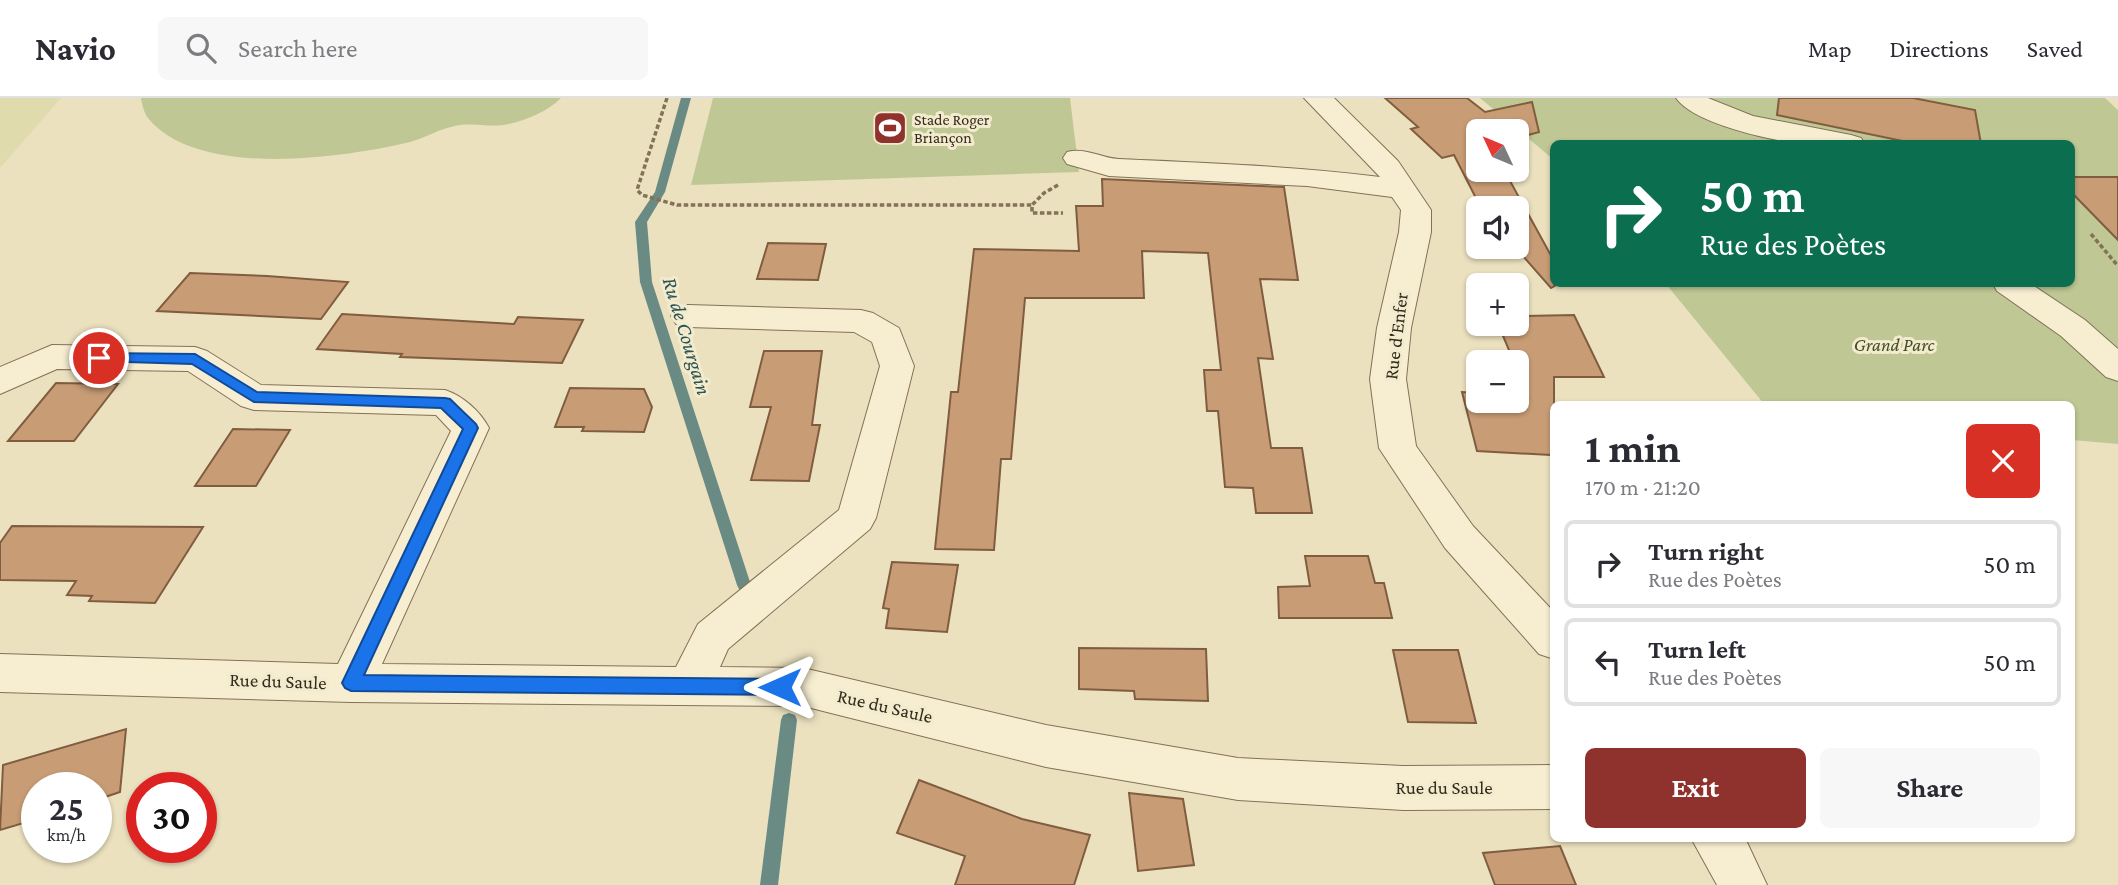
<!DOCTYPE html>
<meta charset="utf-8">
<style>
:root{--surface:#fff;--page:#f7f7f7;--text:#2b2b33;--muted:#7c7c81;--line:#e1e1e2;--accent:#8f312c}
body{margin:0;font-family:"Crimson Pro",serif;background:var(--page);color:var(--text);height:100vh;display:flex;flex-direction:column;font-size:26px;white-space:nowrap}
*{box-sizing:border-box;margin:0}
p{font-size:23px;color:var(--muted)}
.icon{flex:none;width:38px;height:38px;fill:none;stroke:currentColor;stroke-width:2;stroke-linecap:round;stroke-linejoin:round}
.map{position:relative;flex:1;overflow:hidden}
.details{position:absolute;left:1550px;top:303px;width:525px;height:441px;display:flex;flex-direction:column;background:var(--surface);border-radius:10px;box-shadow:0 2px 5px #0004}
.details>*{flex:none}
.guide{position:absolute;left:1550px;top:42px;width:525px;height:147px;border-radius:10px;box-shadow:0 2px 5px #0004;background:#0b6e4f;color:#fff;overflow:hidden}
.needle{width:46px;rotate:314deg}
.tools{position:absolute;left:1466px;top:21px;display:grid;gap:14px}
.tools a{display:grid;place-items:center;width:63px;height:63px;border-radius:10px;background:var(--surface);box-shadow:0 2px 5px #0004;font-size:35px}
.speed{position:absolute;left:21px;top:674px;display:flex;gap:14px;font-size:35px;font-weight:700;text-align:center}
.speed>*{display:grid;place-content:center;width:91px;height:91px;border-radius:50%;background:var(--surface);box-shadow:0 2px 5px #0004;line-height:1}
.speed small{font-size:18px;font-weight:400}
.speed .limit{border:10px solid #d22;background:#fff;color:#111}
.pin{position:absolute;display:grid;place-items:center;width:60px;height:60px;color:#fff;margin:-30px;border:4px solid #fff;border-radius:50%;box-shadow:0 2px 7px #0007}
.me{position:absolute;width:77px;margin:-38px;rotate:270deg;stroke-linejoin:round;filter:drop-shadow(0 0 5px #0008)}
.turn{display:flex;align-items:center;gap:24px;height:147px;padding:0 35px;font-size:32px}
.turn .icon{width:91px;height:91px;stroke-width:2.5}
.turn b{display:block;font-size:49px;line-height:60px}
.round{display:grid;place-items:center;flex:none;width:74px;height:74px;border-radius:10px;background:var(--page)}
.head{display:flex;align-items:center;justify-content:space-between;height:119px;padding:0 35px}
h1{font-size:42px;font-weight:700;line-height:52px}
.primary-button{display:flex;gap:14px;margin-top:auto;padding:14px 35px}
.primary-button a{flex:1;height:80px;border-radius:10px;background:var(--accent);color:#fff;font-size:28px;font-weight:700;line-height:80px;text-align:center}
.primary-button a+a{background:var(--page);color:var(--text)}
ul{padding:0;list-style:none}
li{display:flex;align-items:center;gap:21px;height:88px;margin:0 14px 10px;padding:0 21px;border:4px solid var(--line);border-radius:10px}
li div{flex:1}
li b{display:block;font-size:26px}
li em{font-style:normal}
header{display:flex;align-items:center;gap:42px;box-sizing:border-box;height:98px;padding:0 35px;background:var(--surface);border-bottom:2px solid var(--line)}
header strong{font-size:33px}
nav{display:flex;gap:38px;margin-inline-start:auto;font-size:24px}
.search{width:490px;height:63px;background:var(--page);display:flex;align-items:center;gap:18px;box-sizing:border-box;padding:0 24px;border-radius:10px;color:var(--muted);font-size:26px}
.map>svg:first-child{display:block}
.farmland{fill:#e0dbad}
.green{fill:#bfc894}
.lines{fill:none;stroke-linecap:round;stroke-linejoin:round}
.stream{fill:#6a8a84;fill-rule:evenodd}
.building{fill:#c89d76;stroke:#815d40;stroke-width:2}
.minor-casing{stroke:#837158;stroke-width:2}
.path{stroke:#837158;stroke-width:3.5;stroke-dasharray:4.5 2.5;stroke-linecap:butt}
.minor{fill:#f7eed1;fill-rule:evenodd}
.route{fill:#1a73e8;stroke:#114b97;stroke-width:2}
.labels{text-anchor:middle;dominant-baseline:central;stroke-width:6;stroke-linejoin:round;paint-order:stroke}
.far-poi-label{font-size:16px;fill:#33291c;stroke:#f3ebce;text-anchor:start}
.street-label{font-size:19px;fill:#33291c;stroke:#f3ebce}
.park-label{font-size:19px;font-style:italic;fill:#414e24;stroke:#f3ebce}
.water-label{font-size:21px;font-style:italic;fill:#2c5252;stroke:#f3ebce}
</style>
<header>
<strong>Navio</strong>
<div class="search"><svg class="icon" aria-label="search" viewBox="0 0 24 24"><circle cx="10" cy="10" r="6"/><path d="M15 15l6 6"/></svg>Search here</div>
<nav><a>Map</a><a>Directions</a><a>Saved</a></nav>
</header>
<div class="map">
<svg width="2118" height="787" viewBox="0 0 2118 787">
<rect width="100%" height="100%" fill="#ebe1bf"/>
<path class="farmland" d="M0,0H61L0,70Z"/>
<g class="green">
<path d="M141,0H561C547,14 523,24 503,27C488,29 470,24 455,28C439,31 425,40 410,44C343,60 197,81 148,20C144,15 142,6 141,0Z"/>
<path d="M713,0H1070L1079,74L691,87Z"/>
<path d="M1480,0H2105L2118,12V346L2072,342V306H1764L1666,186H2072V46H1554V62Z"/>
</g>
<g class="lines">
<g class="stream">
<path d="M681,0H691L665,94L647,124L652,184L751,487L749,491L744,493L739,491L737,487L640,184L635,124L655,94Z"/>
<path d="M789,615L795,617L797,622L778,787H760L781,622L783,617Z"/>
</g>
</g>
<g class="building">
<path d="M1385,0H1467L1485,14L1532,4L1539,34L1517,40V33H1479V72H1504L1554,163V186H1558L1551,190L1515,149H1517V110H1481L1454,57L1442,60L1411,31L1418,29Z"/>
<path d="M1779,0H1913L1975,12L1981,46H1917L1777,17Z"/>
<path d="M2072,79H2118V142L2072,95Z"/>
<path d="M1102,81L1284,89L1298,182L1260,181L1273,261L1258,260L1271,350H1302L1312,415H1256L1253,390L1225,389L1218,313H1207L1204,272H1221L1208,155L1142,153L1144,200H1025L1011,361H1001L994,452L935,451L951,294H958L974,151L1079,153L1076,108H1103Z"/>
<path d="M768,145L826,146L818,182L757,181Z"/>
<path d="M190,175L267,178L348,184L321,221L157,213Z"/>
<path d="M342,216L514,226L518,219L583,222L562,265L400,259L402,256L317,251Z"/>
<path d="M1574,217L1604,279H1554V360L1551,357L1477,353L1462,294L1479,295V303H1517V298L1528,299L1517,273V264H1514L1498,226H1517V218Z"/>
<path d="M764,253H822L812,327H820L809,383L751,382L771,309H750Z"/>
<path d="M56,285L118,286L74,343H8Z"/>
<path d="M570,290L644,291L652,309L644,334L582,333L584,329H555Z"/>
<path d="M233,331L290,332L256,388H195Z"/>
<path d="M12,428L203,429L155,505L89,503L92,498L67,497L76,483L0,482V445Z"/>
<path d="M1305,458H1368L1375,485H1384L1392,520H1279L1278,489L1310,488Z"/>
<path d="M892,464L958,467L947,534L886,530L889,511L883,510Z"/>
<path d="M1079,550L1206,551L1208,603L1135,601L1134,593L1079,591Z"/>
<path d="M1393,552H1458L1476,625L1408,624Z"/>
<path d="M126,631L120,694L96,702V690H37V721L0,732L3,667Z"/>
<path d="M919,682L1022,721L1090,737L1074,787H955L965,758L897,735Z"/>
<path d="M1129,695L1183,701L1194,767L1138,773Z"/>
<path d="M1560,748L1576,787H1495L1483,755Z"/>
</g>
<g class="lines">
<g class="minor-casing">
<g id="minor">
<path d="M1304,0H1334L1398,63L1431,112V134L1411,230L1406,281L1416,348L1473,428L1554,514V561L1539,556L1445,450L1379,350L1370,281L1377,230L1399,134L1401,112L1392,99L1307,88L1109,78L1067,66L1063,60L1067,54C1085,49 1101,60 1119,61C1206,65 1293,68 1380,79Z"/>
<path d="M1676,0H1708L1753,18L1851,37L1861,40L1865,46C1845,46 1824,47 1804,46C1773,43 1694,26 1676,0Z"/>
<path d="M1993,186H2031L2085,222L2118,251V283L2106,279L2061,238L1997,193Z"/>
<path d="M688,207L861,212L873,215L899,230L914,268L876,420L870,431L728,551L720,569L803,570L1046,627L1238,660L1403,668L1554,667V711L1403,712L1238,702L1046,669L803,608L351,604L0,594V556L338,566L451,333L436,317L254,312L241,308L188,273L57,271L0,296V269L52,247L195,249L207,253L261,287L445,292C463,298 480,313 489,330L382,566L676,569L698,526L839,412L880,268L872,244L854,234L688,229L676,226L671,218L676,210Z"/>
<path d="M1691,740H1745L1767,787H1717Z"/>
</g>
</g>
<g class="path">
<path d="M667,0L637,92L642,97L677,107H1032"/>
<path d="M1058,87L1044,95L1032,107V115H1063"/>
<path d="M2091,136L2118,168"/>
</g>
<use href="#minor" class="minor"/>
</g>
<path class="route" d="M99,255L195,256L257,294L445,300L450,301L476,326L478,330L364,577L780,581L787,583L789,589L787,594L780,597L351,593L345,590L342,585L463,331L441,310L254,304L192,266L94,263L92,260L94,256Z"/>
<defs>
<g id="stadium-square" transform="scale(1.75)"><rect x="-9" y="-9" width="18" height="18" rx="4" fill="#8f312c" stroke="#f3ebce"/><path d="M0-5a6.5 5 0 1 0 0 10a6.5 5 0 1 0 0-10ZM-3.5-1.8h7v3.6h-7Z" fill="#fff"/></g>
</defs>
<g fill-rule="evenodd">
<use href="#stadium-square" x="890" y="30"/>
</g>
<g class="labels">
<g class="far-poi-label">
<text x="914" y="21">Stade Roger<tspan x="914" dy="18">Briançon</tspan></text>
</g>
<g class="street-label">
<text transform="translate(1396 238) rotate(-83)">Rue d'Enfer</text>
<text transform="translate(278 583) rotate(2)">Rue du Saule</text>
<text transform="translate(885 608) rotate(13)">Rue du Saule</text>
<text x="1444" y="689">Rue du Saule</text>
</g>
<g class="park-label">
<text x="1894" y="246">Grand Parc</text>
</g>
<g class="water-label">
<text transform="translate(687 238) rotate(73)">Ru de Courgain</text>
</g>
</g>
</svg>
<div class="tools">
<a><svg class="needle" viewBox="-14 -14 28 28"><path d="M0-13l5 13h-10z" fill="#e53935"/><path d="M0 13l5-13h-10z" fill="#7c7c81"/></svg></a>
<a><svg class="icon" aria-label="sound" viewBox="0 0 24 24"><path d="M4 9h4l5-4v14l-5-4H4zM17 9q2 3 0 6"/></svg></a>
<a>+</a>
<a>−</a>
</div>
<div class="speed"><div>25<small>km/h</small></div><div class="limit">30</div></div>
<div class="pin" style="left:99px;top:260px;background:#d93025"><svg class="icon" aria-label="arrive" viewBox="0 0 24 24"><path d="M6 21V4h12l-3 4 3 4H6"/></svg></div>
<svg class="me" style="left:780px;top:589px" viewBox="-20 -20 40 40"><path d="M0-17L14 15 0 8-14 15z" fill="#1a73e8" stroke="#fff" stroke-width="4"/></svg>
<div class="guide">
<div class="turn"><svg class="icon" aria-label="right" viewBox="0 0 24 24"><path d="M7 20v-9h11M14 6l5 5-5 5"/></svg><div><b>50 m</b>Rue des Poètes</div></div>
</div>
<section class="details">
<div class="head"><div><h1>1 min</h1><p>170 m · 21:20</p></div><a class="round" style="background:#d93025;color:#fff"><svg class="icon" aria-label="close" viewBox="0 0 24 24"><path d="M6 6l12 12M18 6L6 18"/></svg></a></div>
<ul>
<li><svg class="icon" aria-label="right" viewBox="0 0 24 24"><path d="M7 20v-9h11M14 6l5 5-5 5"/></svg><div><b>Turn right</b><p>Rue des Poètes</p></div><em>50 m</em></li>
<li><svg class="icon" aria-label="left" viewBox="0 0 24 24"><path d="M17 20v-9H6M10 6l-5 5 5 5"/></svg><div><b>Turn left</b><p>Rue des Poètes</p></div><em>50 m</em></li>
</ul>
<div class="primary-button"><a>Exit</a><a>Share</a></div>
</section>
</div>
